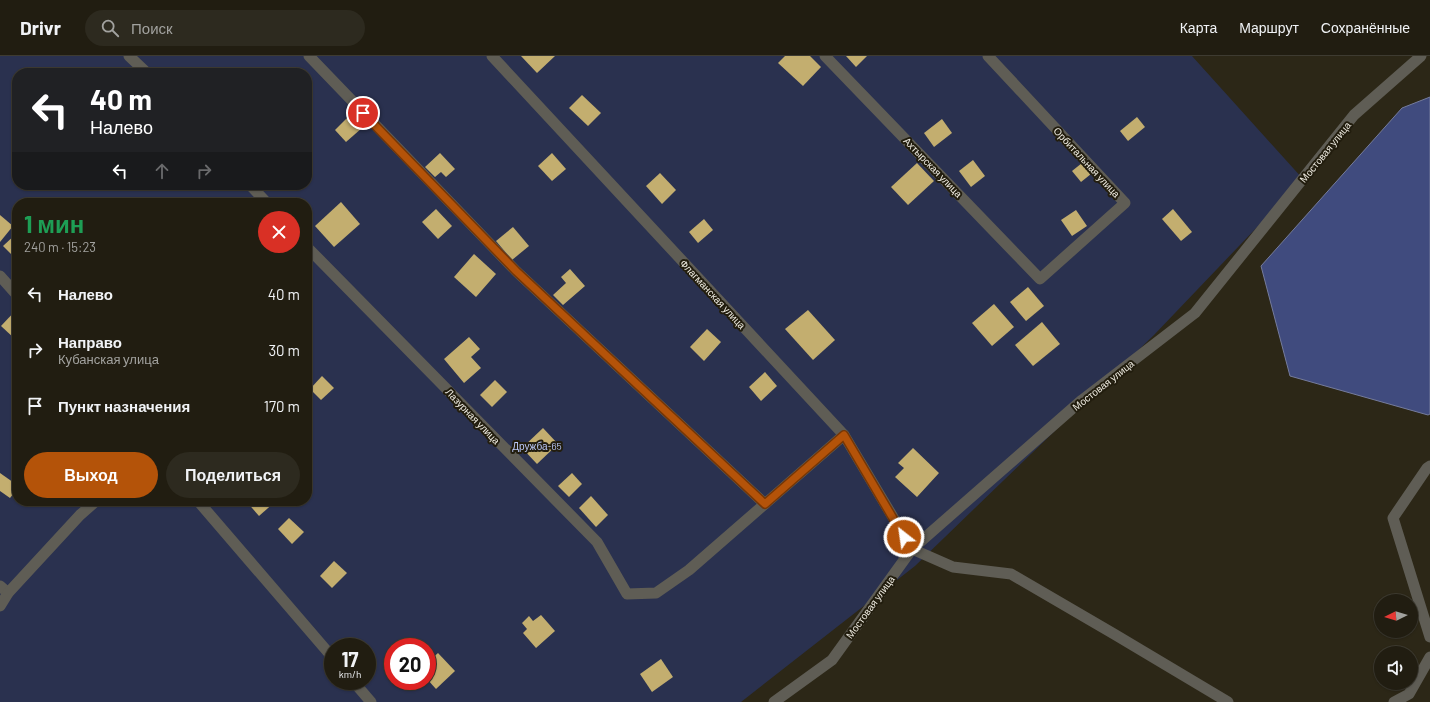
<!DOCTYPE html>
<html lang="ru">
<meta charset="utf-8">
<style>
:root{--surface:#211d11;--page:#2d2a1f;--text:#f1f3f6;--muted:#a2a29f;--line:#3e3b31;--accent:#b45309}
body{margin:0;font-family:Barlow,sans-serif;background:var(--page);color:var(--text);height:100vh;display:flex;flex-direction:column;font-size:15px;white-space:nowrap}
*{box-sizing:border-box;margin:0}
p{font-size:13px;color:var(--muted)}
.icon{flex:none;width:22px;height:22px;fill:none;stroke:currentColor;stroke-width:2;stroke-linecap:round;stroke-linejoin:round}
.map{position:relative;flex:1;overflow:hidden}
.details{position:absolute;left:12px;top:142px;width:300px;height:308px;display:flex;flex-direction:column;background:var(--surface);border-radius:16px;box-shadow:0 1px 3px #0004,0 0 0 1px var(--line)}
.details>*{flex:none}
.hud{position:absolute;left:12px;top:12px;width:300px;height:122px;border-radius:16px;box-shadow:0 1px 3px #0004,0 0 0 1px var(--line);background:#202124;color:#fff;overflow:hidden}
.needle{width:26px;rotate:265deg}
.fabs{position:absolute;left:1374px;top:538px;display:grid;gap:8px}
.fabs a{display:grid;place-items:center;width:44px;height:44px;border-radius:50%;background:var(--surface);box-shadow:0 1px 3px #0004,0 0 0 1px var(--line);font-size:20px}
.speed{position:absolute;left:324px;top:582px;display:flex;gap:8px;font-size:20px;font-weight:700;text-align:center}
.speed>*{display:grid;place-content:center;width:52px;height:52px;border-radius:50%;background:var(--surface);box-shadow:0 1px 3px #0004,0 0 0 1px var(--line);line-height:1}
.speed small{font-size:10px;font-weight:400}
.speed .limit{border:6px solid #d22;background:#fff;color:#111}
.pin{position:absolute;display:grid;place-items:center;width:34px;height:34px;color:#fff;margin:-17px;border:2px solid #fff;border-radius:50%;box-shadow:0 1px 4px #0007}
.me{position:absolute;width:44px;margin:-22px;rotate:330deg;stroke-linejoin:round;filter:drop-shadow(0 0 3px #0008)}
.turn{display:flex;align-items:center;gap:14px;height:84px;padding:0 12px;font-size:18px}
.turn .icon{width:52px;height:52px;stroke-width:2.5}
.turn b{display:block;font-size:28px;line-height:34px}
.lanes{display:flex;align-items:center;height:38px;padding:0 12px;background:#0003;justify-content:center;gap:20px;direction:ltr}
.lanes .off{opacity:.35}
.round{display:grid;place-items:center;flex:none;width:42px;height:42px;border-radius:21px;background:var(--page)}
.headline{display:flex;align-items:center;justify-content:space-between;height:68px;padding:0 12px}
h1{font-size:24px;font-weight:700;line-height:30px;color:#1e9e55}
.cta{display:flex;gap:8px;margin-top:auto;padding:8px 12px}
.cta a{flex:1;height:46px;border-radius:24px;background:var(--accent);color:#fff;font-size:16px;font-weight:700;line-height:46px;text-align:center}
.cta a+a{background:var(--page);color:var(--text)}
ul{padding:0;list-style:none}
li{display:flex;align-items:center;gap:12px;height:56px;padding:0 12px}
li div{flex:1}
li b{display:block;font-size:15px}
li em{font-style:normal}
header{display:flex;align-items:center;gap:24px;box-sizing:border-box;height:56px;padding:0 20px;background:var(--surface);border-bottom:1px solid var(--line)}
header strong{font-size:19px}
nav{display:flex;gap:22px;margin-inline-start:auto;font-size:14px}
.search{width:280px;height:36px;background:var(--page);display:flex;align-items:center;gap:10px;box-sizing:border-box;padding:0 14px;border-radius:22px;color:var(--muted);font-size:15px}
.map>svg:first-child{display:block}
.green{fill:#2a314f;fill-rule:evenodd}
.water{fill:#404b7e;stroke:#757c9c}
.building{fill:#c3ae6f}
.lines{fill:none;stroke-linecap:round;stroke-linejoin:round}
.service{stroke:#5f5d55;stroke-width:11}
.route-casing{stroke:#753606;stroke-width:10}
.route{stroke:#b45309;stroke-width:7}
.labels{text-anchor:middle;dominant-baseline:central;stroke-width:4;stroke-linejoin:round;paint-order:stroke}
.street-label{font-size:10px;fill:#f0ede3;stroke:#221d0e}
.park-label{font-size:10px;fill:#bac8f8;stroke:#221d0e}
</style>
<header>
<strong>Drivr</strong>
<div class="search"><svg class="icon" aria-label="search" viewBox="0 0 24 24"><circle cx="10" cy="10" r="6"/><path d="M15 15l6 6"/></svg>Поиск</div>
<nav><a>Карта</a><a>Маршрут</a><a>Сохранённые</a></nav>
</header>
<div class="map">
<svg width="1430" height="646" viewBox="0 0 1430 646">
<rect width="100%" height="100%" fill="#2c2717"/>
<path class="green" d="M0,0H1192L1303,123L1154,279L915,510L741,646H0ZM17,17H307V129H17ZM17,147H307V445H17ZM333,591H367V625H333ZM393,591H427V625H393Z"/>
<path class="water" d="M1430,41V358L1428,359L1290,320L1261,210L1402,52Z"/>
<g class="building">
<path d="M521,0H555L537,17Z"/>
<path d="M785,0H810L821,11L803,30L778,7Z"/>
<path d="M846,0H867L856,11Z"/>
<path d="M582,39L601,57L588,70L569,52Z"/>
<path d="M350,59L362,72L346,86L335,74Z"/>
<path d="M1137,61L1145,71L1128,85L1120,75Z"/>
<path d="M942,63L952,77L934,91L924,77Z"/>
<path d="M440,97L455,113L446,121L441,116L435,121L425,111Z"/>
<path d="M552,97L566,113L552,125L538,110Z"/>
<path d="M973,104L985,120L971,131L959,115Z"/>
<path d="M917,107L934,125L908,149L891,131Z"/>
<path d="M1082,107L1091,118L1081,126L1072,115Z"/>
<path d="M660,117L676,134L662,148L646,130Z"/>
<path d="M341,146L360,168L334,191L315,170Z"/>
<path d="M436,153L452,170L438,183L422,166Z"/>
<path d="M1173,153L1192,176L1181,185L1162,163Z"/>
<path d="M1076,154L1087,170L1072,180L1061,164Z"/>
<path d="M0,159L13,170L0,186Z"/>
<path d="M704,163L713,174L698,187L689,176Z"/>
<path d="M513,171L529,190L512,204L496,185Z"/>
<path d="M17,177V197L13,200L3,190Z"/>
<path d="M474,198L496,218L476,241L454,221Z"/>
<path d="M570,213L585,230L563,249L553,239L566,227L561,221Z"/>
<path d="M1028,231L1044,250L1026,265L1010,246Z"/>
<path d="M994,248L1014,271L992,290L972,267Z"/>
<path d="M17,253V281L15,283L1,270Z"/>
<path d="M808,254L835,284L813,304L785,273Z"/>
<path d="M1042,266L1060,288L1033,310L1015,289Z"/>
<path d="M707,273L721,286L704,305L690,291Z"/>
<path d="M469,281L480,293L471,301L481,312L464,327L444,303Z"/>
<path d="M765,316L777,330L761,345L749,331Z"/>
<path d="M322,320L334,332L321,344L310,333Z"/>
<path d="M495,324L507,336L492,351L480,339Z"/>
<path d="M543,372L558,388L537,408L522,392Z"/>
<path d="M913,392L939,417L917,441L895,421L904,412L898,407Z"/>
<path d="M0,417L17,429V433L10,442L0,435Z"/>
<path d="M572,417L582,428L569,441L558,430Z"/>
<path d="M591,440L608,459L596,471L579,452Z"/>
<path d="M246,445H276L259,460Z"/>
<path d="M289,462L304,476L292,488L278,473Z"/>
<path d="M334,505L347,517L332,532L320,520Z"/>
<path d="M541,559L555,575L536,592L523,577L527,573L522,567L529,560L533,565Z"/>
<path d="M438,597L455,615L436,633L427,623V607Z"/>
<path d="M661,603L673,621L652,636L640,618Z"/>
</g>
<g class="lines">
<g class="service">
<path d="M129,0L147,17"/>
<path d="M309,0L516,215L765,448"/>
<path d="M492,0L844,379L912,493L953,511L1011,518L1114,578L1228,646"/>
<path d="M825,0L1040,223L1125,147L988,0"/>
<path d="M250,129L267,147"/>
<path d="M307,191L597,486L627,538L656,537L689,514L844,379"/>
<path d="M0,220L17,239"/>
<path d="M1430,410L1427,412L1393,462L1430,581"/>
<path d="M198,445L333,602"/>
<path d="M0,530L8,537"/>
<path d="M0,550L8,537L80,459L96,445"/>
<path d="M353,625L371,646"/>
<path d="M774,646L832,604L912,493L1082,344L1195,257L1354,59L1421,0"/>
<path d="M1394,646L1409,638L1430,601"/>
</g>
</g>
<g class="lines">
<g class="route-casing">
<path id="route" d="M363,57L516,215L765,448L844,379L904,481"/>
</g>
<use href="#route" class="route"/>
</g>
<g class="labels">
<g class="street-label">
<text transform="translate(1325 96) rotate(-51)">Мостовая улица</text>
<text transform="translate(1087 106) rotate(47)">Орбитальная улица</text>
<text transform="translate(933 111) rotate(46)">Ахтырская улица</text>
<text transform="translate(713 238) rotate(47)">Флагманская улица</text>
<text transform="translate(1103 329) rotate(-38)">Мостовая улица</text>
<text transform="translate(473 360) rotate(46)">Лазурная улица</text>
<text transform="translate(870 551) rotate(-54)">Мостовая улица</text>
</g>
<g class="park-label">
<text x="537" y="390">Дружба-65</text>
</g>
</g>
</svg>
<div class="fabs">
<a><svg class="needle" viewBox="-14 -14 28 28"><path d="M0-13l5 13h-10z" fill="#e53935"/><path d="M0 13l5-13h-10z" fill="#a2a29f"/></svg></a>
<a><svg class="icon" aria-label="sound" viewBox="0 0 24 24"><path d="M4 9h4l5-4v14l-5-4H4zM17 9q2 3 0 6"/></svg></a>
</div>
<div class="speed"><div>17<small>km/h</small></div><div class="limit">20</div></div>
<div class="pin" style="left:363px;top:57px;background:#d93025"><svg class="icon" aria-label="arrive" viewBox="0 0 24 24"><path d="M6 21V4h12l-3 4 3 4H6"/></svg></div>
<svg class="me" style="left:904px;top:481px" viewBox="-20 -20 40 40"><circle r="17" fill="#b45309" stroke="#fff" stroke-width="3"/><path d="M0-11L8 9 0 5-8 9z" fill="#fff"/></svg>
<div class="hud">
<div class="turn"><svg class="icon" aria-label="left" viewBox="0 0 24 24"><path d="M17 20v-9H6M10 6l-5 5 5 5"/></svg><div><b>40 m</b>Налево</div></div>
<div class="lanes"><svg class="icon" aria-label="left" viewBox="0 0 24 24"><path d="M17 20v-9H6M10 6l-5 5 5 5"/></svg><svg class="icon off" aria-label="ahead" viewBox="0 0 24 24"><path d="M12 20V5M6 11l6-6 6 6"/></svg><svg class="icon off" aria-label="right" viewBox="0 0 24 24"><path d="M7 20v-9h11M14 6l5 5-5 5"/></svg></div>
</div>
<section class="details">
<div class="headline"><div><h1>1 мин</h1><p>240 m · 15:23</p></div><a class="round" style="background:#d93025;color:#fff"><svg class="icon" aria-label="close" viewBox="0 0 24 24"><path d="M6 6l12 12M18 6L6 18"/></svg></a></div>
<ul>
<li><svg class="icon" aria-label="left" viewBox="0 0 24 24"><path d="M17 20v-9H6M10 6l-5 5 5 5"/></svg><div><b>Налево</b></div><em>40 m</em></li>
<li><svg class="icon" aria-label="right" viewBox="0 0 24 24"><path d="M7 20v-9h11M14 6l5 5-5 5"/></svg><div><b>Направо</b><p>Кубанская улица</p></div><em>30 m</em></li>
<li><svg class="icon" aria-label="arrive" viewBox="0 0 24 24"><path d="M6 21V4h12l-3 4 3 4H6"/></svg><div><b>Пункт назначения</b></div><em>170 m</em></li>
</ul>
<div class="cta"><a>Выход</a><a>Поделиться</a></div>
</section>
</div>
